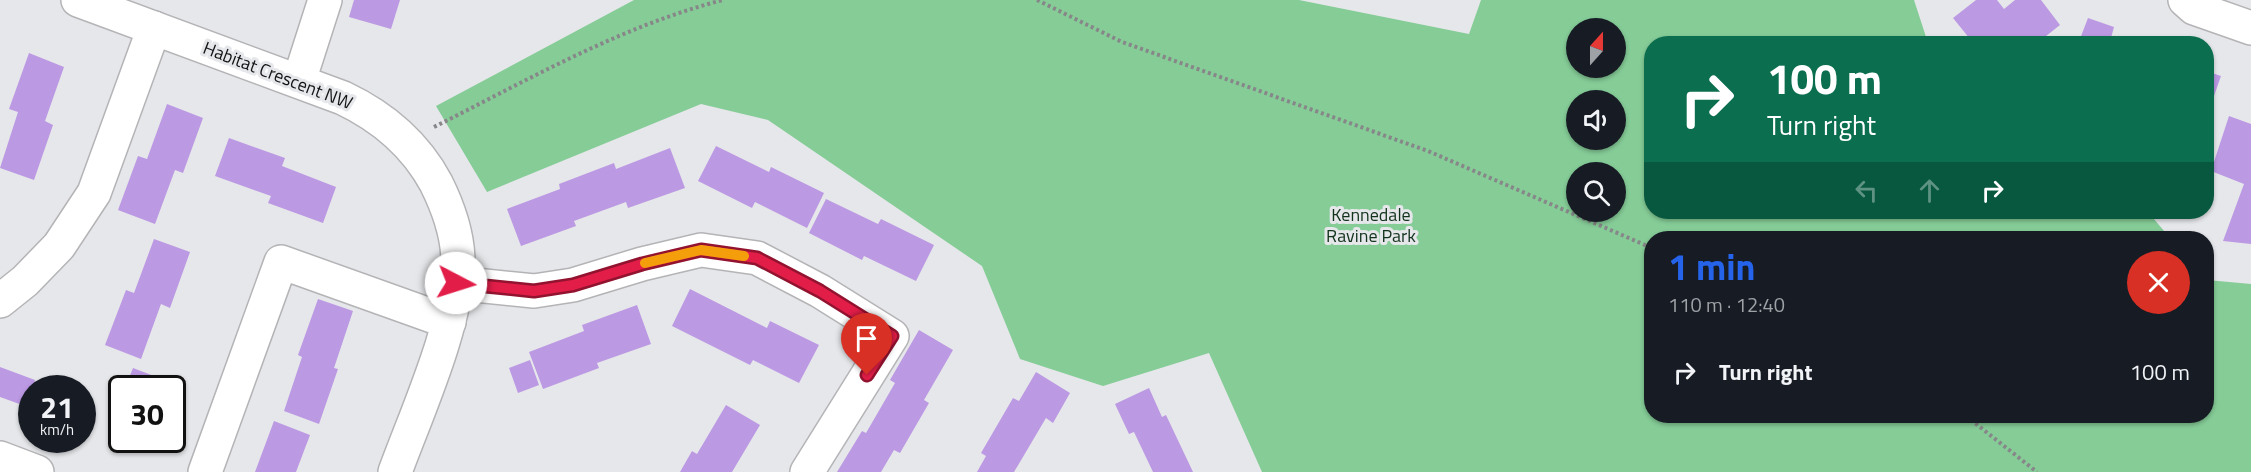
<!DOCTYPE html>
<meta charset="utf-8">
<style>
:root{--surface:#171b24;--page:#242831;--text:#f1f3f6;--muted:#9ea1a6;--accent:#2563eb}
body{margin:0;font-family:"Titillium Web",sans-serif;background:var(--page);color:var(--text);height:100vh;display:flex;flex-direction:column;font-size:22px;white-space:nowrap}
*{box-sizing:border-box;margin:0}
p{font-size:20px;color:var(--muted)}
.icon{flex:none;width:33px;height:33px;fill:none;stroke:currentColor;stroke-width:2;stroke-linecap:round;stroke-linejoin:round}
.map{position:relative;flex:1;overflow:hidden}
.side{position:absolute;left:1644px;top:231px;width:570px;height:192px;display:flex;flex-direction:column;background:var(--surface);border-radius:24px;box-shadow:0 2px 4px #0004}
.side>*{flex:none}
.banner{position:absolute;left:1644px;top:36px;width:570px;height:183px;border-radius:24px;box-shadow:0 2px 4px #0004;background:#0b6e4f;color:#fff;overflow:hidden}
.needle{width:39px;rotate:21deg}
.tools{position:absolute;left:1566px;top:18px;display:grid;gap:12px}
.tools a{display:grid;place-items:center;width:60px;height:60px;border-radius:50%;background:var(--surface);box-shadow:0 2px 4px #0004;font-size:30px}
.speed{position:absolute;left:18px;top:375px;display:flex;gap:12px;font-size:30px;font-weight:700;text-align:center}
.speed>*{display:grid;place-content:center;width:78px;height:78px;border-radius:50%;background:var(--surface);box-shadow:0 2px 4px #0004;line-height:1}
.speed small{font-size:15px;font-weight:400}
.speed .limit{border:3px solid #111;border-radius:9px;background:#fff;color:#111}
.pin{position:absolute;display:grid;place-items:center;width:51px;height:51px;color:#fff;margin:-62px -26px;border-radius:50% 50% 50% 0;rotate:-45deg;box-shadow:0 0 6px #0007}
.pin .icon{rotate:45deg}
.me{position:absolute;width:66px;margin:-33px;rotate:95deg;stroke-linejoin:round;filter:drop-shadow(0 0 4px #0008)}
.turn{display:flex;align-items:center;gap:21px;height:126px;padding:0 24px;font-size:27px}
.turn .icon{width:78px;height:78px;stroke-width:2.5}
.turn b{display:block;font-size:42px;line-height:51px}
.lanes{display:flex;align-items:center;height:57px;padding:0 24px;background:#0003;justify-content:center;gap:30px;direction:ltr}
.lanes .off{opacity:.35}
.round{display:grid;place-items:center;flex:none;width:63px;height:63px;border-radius:32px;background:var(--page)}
.headline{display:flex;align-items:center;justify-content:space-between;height:102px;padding:0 24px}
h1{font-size:36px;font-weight:700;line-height:45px;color:var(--accent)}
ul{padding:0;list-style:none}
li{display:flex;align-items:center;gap:18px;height:78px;padding:0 24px}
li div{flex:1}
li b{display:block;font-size:22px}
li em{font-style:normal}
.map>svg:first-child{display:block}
.green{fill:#85cc97;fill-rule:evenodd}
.building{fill:#bc99e3}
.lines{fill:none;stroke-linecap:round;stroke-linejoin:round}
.minor-casing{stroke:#b4b4b7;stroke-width:36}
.path{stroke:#878789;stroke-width:4;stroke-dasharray:3 3;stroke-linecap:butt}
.minor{stroke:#fff;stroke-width:33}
.route-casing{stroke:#92132f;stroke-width:15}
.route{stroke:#e11d48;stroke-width:10}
.slow{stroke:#f59e0b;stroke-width:10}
.labels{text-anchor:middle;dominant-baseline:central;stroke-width:6;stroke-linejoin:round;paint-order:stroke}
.street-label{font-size:18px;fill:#131314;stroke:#e6e7ea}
.park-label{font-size:18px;fill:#11321b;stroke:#e6e7ea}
</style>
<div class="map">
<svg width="2251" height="472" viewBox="0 0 2251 472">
<rect width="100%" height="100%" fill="#e6e7ea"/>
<path class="green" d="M634,0H1299L1469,34L1481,0H1914L1928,43L1652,44V212H2148L2170,238H1652V416H2206L2207,280L2251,284V472H1262L1209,353L1103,386L1020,359L982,266L768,120L701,104L487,192L436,106ZM1576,28H1616V68H1576ZM1576,100H1616V140H1576ZM1576,172H1616V212H1576Z"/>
<g class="building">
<path d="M354,0H400L391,29L349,17Z"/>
<path d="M1976,0H1997L2004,9L2015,0H2041L2060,25L2036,44H1970V39L1953,18Z"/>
<path d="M2088,18L2114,27L2111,38L2124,44H2078Z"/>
<path d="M29,53L64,67L45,121L53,125L34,180L0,168L18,112L9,109Z"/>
<path d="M2206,71L2221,76L2207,116H2206Z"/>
<path d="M167,104L203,118L183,173L175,170L155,224L118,210L138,156L147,159Z"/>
<path d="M2229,116L2251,124V244L2223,241L2244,184L2211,171Z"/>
<path d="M229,138L285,158L282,166L336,187L323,223L268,203L271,196L215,176Z"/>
<path d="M716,146L769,172L771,167L824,193L807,228L755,202L752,208L698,181Z"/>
<path d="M670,148L685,188L628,208L626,202L574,221L576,226L521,246L507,209L560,189L559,184L614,163L616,169Z"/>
<path d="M826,199L878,224L881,219L934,245L916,281L864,256L862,260L809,233Z"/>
<path d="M154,239L190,252L170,308L161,304L141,359L105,345L126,290L134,293Z"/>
<path d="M690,289L767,328L770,321L819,345L799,383L753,360L750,365L672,326Z"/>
<path d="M318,299L353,311L334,368L338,369L319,424L284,411L302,357L298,355Z"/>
<path d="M637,305L651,344L597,363L599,368L543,389L529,352L584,331L582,325Z"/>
<path d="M919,330L953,350L924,400L929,403L900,453L894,450L881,472H837L862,431L866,433L895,383L890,380Z"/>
<path d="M530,360L539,385L518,393L509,368Z"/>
<path d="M0,367L35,380L33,387L37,388H32V419L22,415L25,406L0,397Z"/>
<path d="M133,368L180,386L173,405L172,388H125Z"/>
<path d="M1036,372L1070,393L1053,423L1046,418L1014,472H977L986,456L981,453L1013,398L1019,401Z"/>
<path d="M1149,388L1162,417L1166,415L1193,472H1153L1134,432L1129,434L1115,404Z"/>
<path d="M726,405L760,425L732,472H680L692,451L697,454Z"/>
<path d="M274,421L310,435L296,472H255Z"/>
</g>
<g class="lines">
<g class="minor-casing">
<g id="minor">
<path d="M78,0L343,98C383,117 415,144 436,183C448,207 458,234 458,262C457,325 417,412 395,472"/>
<path d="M2185,0L2194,8L2251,28"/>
<path d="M299,81L325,0"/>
<path d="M456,283L534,291L573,285L642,264L701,250L757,258L820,291L892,336L807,472"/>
<path d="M0,301L25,281L59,246L94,193L154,28"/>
<path d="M0,458L37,472"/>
<path d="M205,472L281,262L449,322"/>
</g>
</g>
<g class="path">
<path d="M1037,0L1122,42L1428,151L1652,248"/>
<path d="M434,127C528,80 621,26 723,0"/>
<path d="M1966,416L2037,472"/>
</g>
<use href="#minor" class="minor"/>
</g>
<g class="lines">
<g class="route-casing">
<path id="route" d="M456,283L534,291L573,285L642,264L701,250L757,258L820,291L892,336L867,375"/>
</g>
<use href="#route" class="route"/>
<path class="slow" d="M645,263L701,250L744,256"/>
</g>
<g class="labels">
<g class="street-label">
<text transform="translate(278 75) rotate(21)">Habitat Crescent NW</text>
</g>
<g class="park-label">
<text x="1371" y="214">Kennedale<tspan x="1371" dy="21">Ravine Park</tspan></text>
</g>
</g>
</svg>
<div class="tools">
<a><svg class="needle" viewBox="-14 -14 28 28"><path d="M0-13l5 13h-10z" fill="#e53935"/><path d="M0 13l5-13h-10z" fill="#9ea1a6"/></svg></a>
<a><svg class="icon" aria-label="sound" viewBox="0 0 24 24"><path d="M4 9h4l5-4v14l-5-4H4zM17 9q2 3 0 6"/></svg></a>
<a><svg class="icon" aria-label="search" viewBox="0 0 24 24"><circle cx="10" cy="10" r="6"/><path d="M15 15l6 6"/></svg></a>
</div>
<div class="speed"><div>21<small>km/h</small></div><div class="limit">30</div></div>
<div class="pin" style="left:867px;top:375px;background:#d93025"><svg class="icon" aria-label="arrive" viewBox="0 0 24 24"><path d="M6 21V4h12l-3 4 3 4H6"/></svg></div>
<svg class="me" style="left:456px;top:283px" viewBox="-20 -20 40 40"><circle r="19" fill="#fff"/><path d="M0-13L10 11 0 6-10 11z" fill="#e11d48"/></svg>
<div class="banner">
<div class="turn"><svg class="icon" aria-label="right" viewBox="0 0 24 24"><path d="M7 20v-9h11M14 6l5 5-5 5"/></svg><div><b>100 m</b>Turn right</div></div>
<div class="lanes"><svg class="icon off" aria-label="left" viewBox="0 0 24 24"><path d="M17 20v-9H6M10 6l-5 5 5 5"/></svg><svg class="icon off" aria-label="ahead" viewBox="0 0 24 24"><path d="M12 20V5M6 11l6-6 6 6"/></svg><svg class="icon" aria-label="right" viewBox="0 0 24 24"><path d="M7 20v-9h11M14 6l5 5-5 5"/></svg></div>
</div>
<section class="side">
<div class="headline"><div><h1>1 min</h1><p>110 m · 12:40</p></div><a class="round" style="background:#d93025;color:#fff"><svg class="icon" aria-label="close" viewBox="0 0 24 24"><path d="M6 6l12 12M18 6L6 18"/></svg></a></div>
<ul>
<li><svg class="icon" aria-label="right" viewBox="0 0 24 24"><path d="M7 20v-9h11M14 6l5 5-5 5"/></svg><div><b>Turn right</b></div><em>100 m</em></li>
</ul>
</section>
</div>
